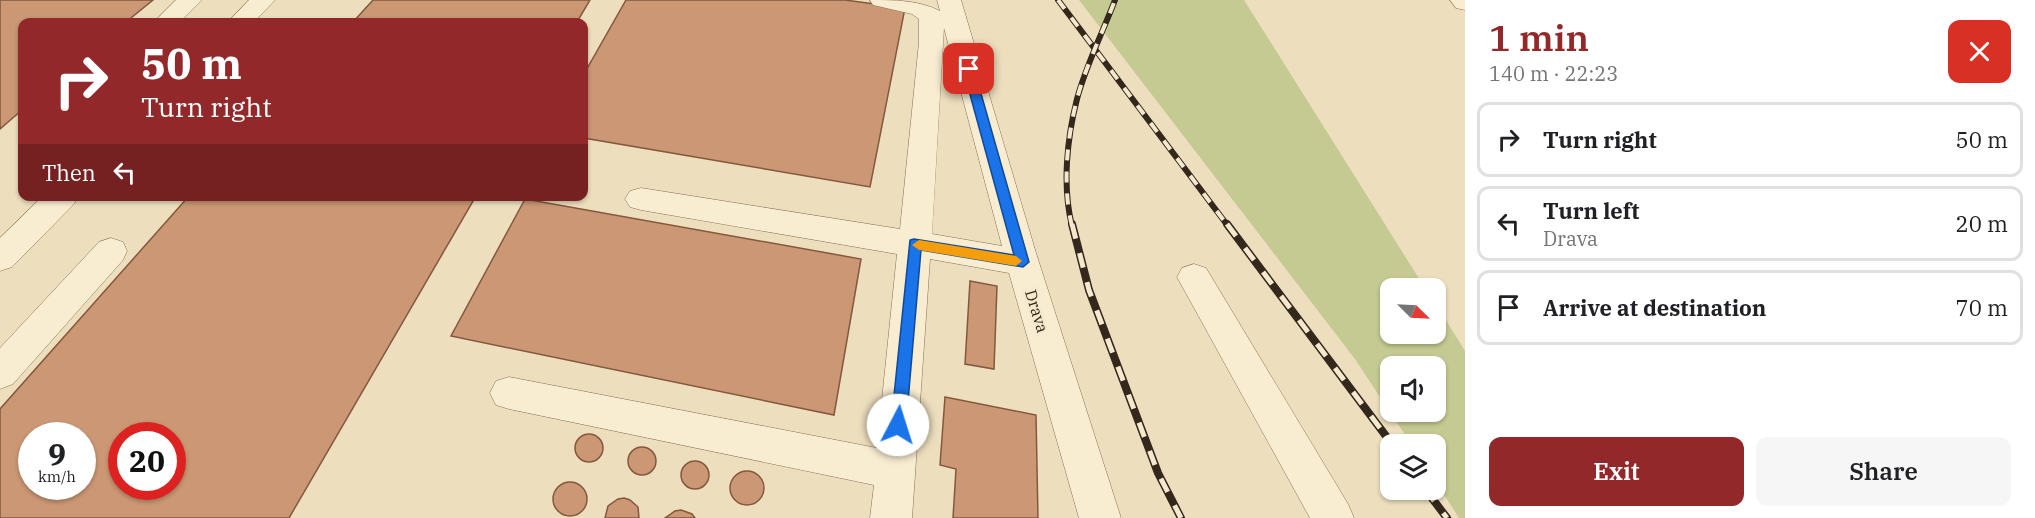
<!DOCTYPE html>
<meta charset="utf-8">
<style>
:root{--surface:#fff;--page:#f6f6f6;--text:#202124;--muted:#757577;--line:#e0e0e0;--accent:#93282a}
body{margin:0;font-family:"IBM Plex Serif",serif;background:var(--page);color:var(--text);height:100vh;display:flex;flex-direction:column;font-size:22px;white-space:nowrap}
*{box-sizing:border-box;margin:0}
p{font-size:20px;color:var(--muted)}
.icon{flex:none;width:33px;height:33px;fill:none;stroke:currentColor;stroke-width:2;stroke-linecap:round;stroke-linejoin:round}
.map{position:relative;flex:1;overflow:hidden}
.details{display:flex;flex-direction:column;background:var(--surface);width:570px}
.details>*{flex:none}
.banner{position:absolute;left:18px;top:18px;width:570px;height:183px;border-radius:12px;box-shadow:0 2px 4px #0004;background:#93282a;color:#fff;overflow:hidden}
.needle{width:39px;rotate:114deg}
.buttons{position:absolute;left:1380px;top:278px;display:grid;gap:12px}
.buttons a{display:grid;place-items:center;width:66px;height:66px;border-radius:12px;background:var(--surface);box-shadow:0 2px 4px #0004;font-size:30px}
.speed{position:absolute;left:18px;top:422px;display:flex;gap:12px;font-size:30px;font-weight:700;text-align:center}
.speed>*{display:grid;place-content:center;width:78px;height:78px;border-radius:50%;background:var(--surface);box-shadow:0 2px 4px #0004;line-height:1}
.speed small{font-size:15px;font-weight:400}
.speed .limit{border:9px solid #d22;background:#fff;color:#111}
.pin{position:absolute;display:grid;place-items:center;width:51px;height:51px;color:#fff;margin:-26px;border-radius:12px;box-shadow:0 3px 9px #0006}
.me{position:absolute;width:66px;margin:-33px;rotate:5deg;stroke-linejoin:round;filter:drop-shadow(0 0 4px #0008)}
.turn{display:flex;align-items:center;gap:21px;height:126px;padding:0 24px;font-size:27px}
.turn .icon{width:78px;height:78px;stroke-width:2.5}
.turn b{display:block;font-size:42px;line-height:51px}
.then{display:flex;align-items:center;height:57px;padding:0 24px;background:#0003;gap:12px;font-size:22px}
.round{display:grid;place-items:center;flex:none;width:63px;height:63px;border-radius:12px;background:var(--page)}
.overview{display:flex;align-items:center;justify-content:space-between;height:102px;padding:0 24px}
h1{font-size:36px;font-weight:600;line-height:45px;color:var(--accent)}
.button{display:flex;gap:12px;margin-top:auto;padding:12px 24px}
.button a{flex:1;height:69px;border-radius:12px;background:var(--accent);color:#fff;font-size:24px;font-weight:600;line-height:69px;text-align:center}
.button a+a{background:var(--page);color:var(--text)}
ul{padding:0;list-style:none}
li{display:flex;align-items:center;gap:18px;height:75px;margin:0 12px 9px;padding:0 12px;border:3px solid var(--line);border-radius:12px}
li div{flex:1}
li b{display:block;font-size:22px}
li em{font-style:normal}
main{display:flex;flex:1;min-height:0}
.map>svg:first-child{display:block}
.green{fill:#c5ca93;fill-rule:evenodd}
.building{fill:#cb9774;stroke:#84583d;stroke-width:1.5;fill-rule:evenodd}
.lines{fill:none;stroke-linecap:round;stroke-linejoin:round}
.minor-casing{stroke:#856f57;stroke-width:1}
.minor{fill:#f8ecd1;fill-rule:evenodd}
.rail-far1-casing{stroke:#34271c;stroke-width:6}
.rail-casing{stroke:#34271c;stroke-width:8}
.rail-far1{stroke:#f5e9cd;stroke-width:4;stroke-dasharray:11;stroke-linecap:butt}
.rail{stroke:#f5e9cd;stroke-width:5;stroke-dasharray:15;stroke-linecap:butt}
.route{fill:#1a73e8;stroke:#114b97;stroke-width:1.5}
.slow{fill:#f59e0b}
.labels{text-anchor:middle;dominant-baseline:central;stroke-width:5;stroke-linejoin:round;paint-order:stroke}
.street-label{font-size:16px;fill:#34271c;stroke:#f5e9cd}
</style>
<main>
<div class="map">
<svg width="1465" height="518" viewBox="0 0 1465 518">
<rect width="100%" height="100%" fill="#eddebe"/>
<path class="green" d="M1079,0H1244L1425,288H1390V333H1436V304L1465,351V518H1459L1436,482V444H1411L1355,359ZM1390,366H1436V411H1390Z"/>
<g class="building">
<path d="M0,0H153L126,22H22V110L0,129Z"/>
<path d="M373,0H590L577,22H353Z"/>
<path d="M626,0H845L905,8L870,187L584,138V74Z"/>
<path d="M189,196H476L289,518H0V409ZM32,435H82V486H32ZM122,435H172V486H122Z"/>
<path d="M525,199L861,259L834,415L451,336Z"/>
<path d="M970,281L997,286L994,369L965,364Z"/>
<path d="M945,397L1036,415L1038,518H953L956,469L940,465Z"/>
<circle cx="589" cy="448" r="14"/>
<circle cx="642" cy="461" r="14"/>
<circle cx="695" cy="475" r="14"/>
<circle cx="747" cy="488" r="17"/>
<circle cx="570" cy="499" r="17"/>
<path d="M624,498L630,500L638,507L639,518H605L608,506L618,499Z"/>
<path d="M681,510L692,514L695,518H665L675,511Z"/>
</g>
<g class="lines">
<g class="minor-casing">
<g id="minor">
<path d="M176,0H202L180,22H154Z"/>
<path d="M249,0H275L254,22H228Z"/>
<path d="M870,0C894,0 919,0 940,11L937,0H961L1036,253L1121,518H1079L1009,273L930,259L912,518H870L874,485L509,409L496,405L490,393L496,381L509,377L877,448L897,254L641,210L630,207L625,199L630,191L641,188L900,229L919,42V19L912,14L873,5ZM944,28L1002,246L932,234Z"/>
<path d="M1450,0H1465V10L1456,8Z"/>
<path d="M43,196H78L74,204L12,267L0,271V238Z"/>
<path d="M111,238L123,242L127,251L123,260L13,384L0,389V348L99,242Z"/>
<path d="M1194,264L1206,268L1348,504L1354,518H1310L1177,277L1182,268Z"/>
</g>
</g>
<use href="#minor" class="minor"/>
<g class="rail-far1-casing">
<g id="rail-far1">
<path d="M1058,0L1228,226"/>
<path d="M1072,226C1062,186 1067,138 1077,99C1086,65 1103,32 1115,0"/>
</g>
</g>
<g class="rail-casing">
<g id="rail">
<path d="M1072,224L1089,290L1158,473L1181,518"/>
<path d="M1227,224L1392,444"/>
<path d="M1425,489L1447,518"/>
</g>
</g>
<use href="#rail-far1" class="rail-far1"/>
<use href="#rail" class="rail"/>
</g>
<path class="route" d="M969,65L974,69L1029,262L1023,267L921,250L906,425L904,430L898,432L893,430L891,425L910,240L914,239L1014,255L963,69Z"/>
<path class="slow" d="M919,240L1016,256L1022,261L1016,266L919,250L912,245Z"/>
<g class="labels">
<g class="street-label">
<text transform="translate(1037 311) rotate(73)">Drava</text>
</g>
</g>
</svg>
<div class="buttons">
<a><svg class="needle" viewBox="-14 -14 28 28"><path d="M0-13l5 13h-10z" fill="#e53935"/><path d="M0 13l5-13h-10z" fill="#757577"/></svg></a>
<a><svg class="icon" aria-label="sound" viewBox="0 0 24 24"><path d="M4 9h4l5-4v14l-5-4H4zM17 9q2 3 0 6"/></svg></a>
<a><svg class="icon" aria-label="layers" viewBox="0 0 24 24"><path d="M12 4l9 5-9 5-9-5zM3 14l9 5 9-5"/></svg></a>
</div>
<div class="speed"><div>9<small>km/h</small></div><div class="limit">20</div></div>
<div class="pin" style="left:969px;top:69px;background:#d93025"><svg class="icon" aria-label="arrive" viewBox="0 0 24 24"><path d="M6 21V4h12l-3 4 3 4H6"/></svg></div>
<svg class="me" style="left:898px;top:425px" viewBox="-20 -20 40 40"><circle r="19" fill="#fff"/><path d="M0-13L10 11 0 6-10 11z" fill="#1a73e8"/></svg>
<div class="banner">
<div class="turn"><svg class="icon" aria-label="right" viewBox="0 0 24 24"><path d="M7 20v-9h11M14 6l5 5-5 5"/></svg><div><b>50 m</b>Turn right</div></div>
<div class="then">Then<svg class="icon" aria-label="left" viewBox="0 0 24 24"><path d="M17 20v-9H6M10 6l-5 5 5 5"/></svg></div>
</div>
</div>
<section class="details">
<div class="overview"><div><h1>1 min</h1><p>140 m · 22:23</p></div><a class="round" style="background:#d93025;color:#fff"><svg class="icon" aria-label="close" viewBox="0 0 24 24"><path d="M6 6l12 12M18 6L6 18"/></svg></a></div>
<ul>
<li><svg class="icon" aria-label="right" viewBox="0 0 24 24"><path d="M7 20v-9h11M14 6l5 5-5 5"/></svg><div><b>Turn right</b></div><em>50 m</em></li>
<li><svg class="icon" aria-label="left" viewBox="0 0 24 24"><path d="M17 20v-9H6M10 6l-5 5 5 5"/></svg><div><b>Turn left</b><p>Drava</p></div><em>20 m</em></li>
<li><svg class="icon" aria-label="arrive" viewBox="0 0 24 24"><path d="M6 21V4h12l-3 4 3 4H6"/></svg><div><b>Arrive at destination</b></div><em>70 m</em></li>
</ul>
<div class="button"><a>Exit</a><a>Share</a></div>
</section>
</main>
